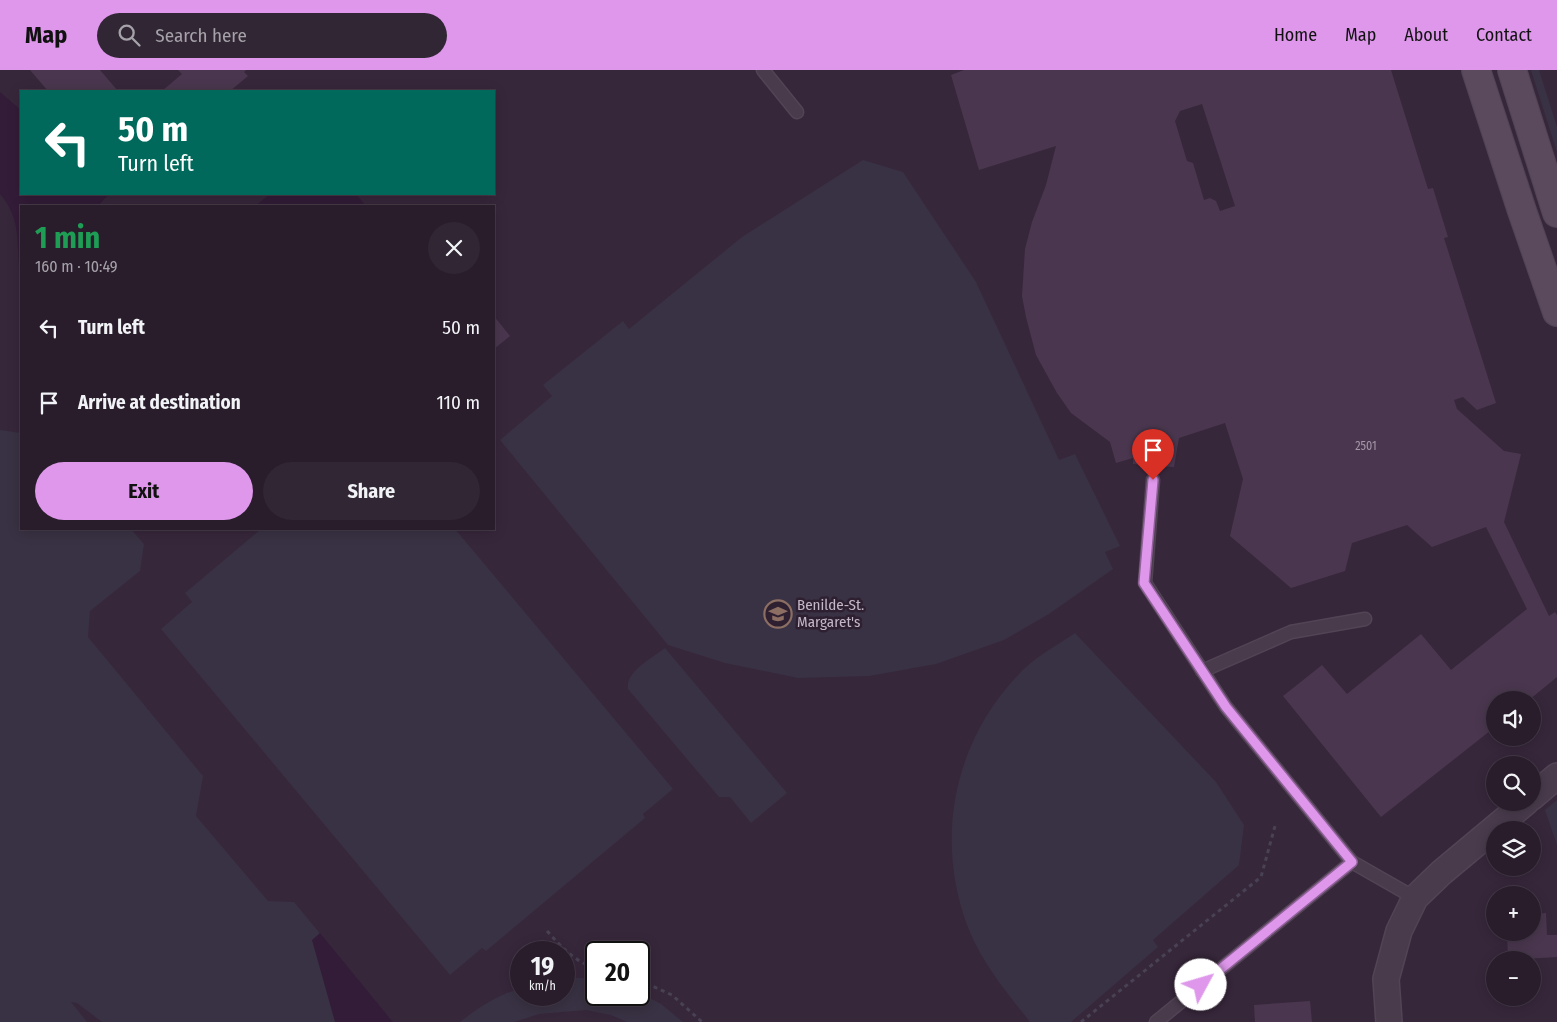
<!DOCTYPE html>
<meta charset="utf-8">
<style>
:root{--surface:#291d2c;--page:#312634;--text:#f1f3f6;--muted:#a5a2a9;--line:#453b48;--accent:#de97eb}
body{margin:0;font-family:"Fira Sans Condensed",sans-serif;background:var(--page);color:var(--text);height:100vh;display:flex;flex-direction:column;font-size:19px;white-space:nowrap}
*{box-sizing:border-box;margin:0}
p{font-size:16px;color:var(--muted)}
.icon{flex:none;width:28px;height:28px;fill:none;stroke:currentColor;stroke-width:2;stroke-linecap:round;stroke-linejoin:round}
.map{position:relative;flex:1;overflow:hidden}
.side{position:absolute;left:20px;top:135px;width:475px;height:325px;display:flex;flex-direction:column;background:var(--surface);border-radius:0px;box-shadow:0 2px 12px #0003,0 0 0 1px var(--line)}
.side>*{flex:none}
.banner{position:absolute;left:20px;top:20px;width:475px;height:105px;border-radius:0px;box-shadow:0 2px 12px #0003,0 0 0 1px var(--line);background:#00695c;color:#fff;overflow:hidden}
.controls{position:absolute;left:1486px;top:621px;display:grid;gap:10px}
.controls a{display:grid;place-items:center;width:55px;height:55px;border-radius:50%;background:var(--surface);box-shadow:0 2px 12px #0003,0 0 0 1px var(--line);font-size:25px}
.speed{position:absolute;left:510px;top:871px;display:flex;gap:10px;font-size:25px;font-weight:700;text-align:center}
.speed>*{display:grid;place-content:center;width:65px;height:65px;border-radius:50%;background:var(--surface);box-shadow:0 2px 12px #0003,0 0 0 1px var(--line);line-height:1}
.speed small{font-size:12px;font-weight:400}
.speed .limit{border:2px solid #111;border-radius:8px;background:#fff;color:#111}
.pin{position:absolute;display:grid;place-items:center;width:42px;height:42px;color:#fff;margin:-51px -21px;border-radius:50% 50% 50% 0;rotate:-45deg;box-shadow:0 0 5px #0007}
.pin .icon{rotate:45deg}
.me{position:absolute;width:55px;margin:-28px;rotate:51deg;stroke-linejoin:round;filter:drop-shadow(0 0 4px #0008)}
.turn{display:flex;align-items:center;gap:18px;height:105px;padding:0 15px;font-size:22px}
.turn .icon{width:65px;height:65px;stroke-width:2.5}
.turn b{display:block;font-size:35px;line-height:42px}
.round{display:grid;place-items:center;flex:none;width:52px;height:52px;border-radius:26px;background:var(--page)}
.summary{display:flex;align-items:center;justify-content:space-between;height:85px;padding:0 15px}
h1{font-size:30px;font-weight:700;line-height:38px;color:#1e9e55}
.button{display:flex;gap:10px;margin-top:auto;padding:10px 15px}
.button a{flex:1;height:58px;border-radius:30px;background:var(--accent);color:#111;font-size:20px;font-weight:700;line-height:58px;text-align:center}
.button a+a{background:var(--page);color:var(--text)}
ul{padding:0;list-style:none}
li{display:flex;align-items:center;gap:15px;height:75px;padding:0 15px}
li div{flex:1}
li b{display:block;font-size:19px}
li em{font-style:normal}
header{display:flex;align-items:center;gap:30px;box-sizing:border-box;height:70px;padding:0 25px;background:var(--accent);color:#111}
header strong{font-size:24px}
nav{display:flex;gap:28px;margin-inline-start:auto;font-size:18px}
.search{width:350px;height:45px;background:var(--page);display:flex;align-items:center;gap:12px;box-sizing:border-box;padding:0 18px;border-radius:28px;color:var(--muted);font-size:19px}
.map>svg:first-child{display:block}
.green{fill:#393244}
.water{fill:#331c38}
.building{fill:#4a374f;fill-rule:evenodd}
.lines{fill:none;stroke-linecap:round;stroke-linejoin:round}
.lane-casing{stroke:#524455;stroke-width:15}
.street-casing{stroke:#524455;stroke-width:28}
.secondary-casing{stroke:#524455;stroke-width:30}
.path{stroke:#484254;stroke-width:3;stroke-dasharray:4 4;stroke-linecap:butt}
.lane{stroke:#493b4c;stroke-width:12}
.street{stroke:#493b4c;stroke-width:25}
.secondary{stroke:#5b495e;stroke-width:28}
.route-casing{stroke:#906299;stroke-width:12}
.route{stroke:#de97eb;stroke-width:9}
.labels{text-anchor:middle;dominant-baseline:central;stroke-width:5;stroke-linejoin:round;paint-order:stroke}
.number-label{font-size:12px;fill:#a496a8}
.poi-label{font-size:15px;fill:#c4b7c7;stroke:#2e2031;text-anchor:start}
</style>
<header>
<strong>Map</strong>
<div class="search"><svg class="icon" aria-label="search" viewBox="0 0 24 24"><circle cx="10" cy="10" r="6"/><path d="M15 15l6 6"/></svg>Search here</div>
<nav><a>Home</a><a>Map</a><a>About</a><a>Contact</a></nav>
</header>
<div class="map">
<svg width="1557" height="952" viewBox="0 0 1557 952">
<rect width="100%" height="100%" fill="#37273b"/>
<g class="green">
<path d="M1531,0H1539L1557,57V82Z"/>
<path d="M863,90L903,102L976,212L1059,390L1075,384L1120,476L1105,482L1113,499L1049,544L1004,570L936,594L869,606L798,608L725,593L668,575L500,370L552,326L543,315L623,251L629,259L742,167Z"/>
<path d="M0,360L21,363V459H131L144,474L140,501L90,541L88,567L203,706L196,746L268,831L294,832L393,952H102L77,933L71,932L87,952H0Z"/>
<path d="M261,459H455L673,719L643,744L645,748L486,881L482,878L450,905L161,559L192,532L185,523Z"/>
<path d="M1075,563L1216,712L1244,755L1239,795L1153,870L1158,877L1071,952H1030C1004,919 977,887 964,846C935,758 958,663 1025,598C1039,585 1059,574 1075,563Z"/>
<path d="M665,578L787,723L751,753L730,727H719L628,619C625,602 652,588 665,578Z"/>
<path d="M1557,730V775L1545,740Z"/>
<path d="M564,907L596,909V925H639V922L661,934L683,952H627L611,945L586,940L539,944L514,952H460C479,937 498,925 521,918V925H564Z"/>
</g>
<g class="water">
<path d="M0,22L21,40V124H109L98,136H21V202L19,198C17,168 20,148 0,124Z"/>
<path d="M270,124H356L366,136H255Z"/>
<path d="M320,863L393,952H335L312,870Z"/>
</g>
<g class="building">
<path d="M30,0H100L118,21H48Z"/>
<path d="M178,0H246L244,2L248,6L230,21H162L182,4Z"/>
<path d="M964,0H1391L1428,119L1433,118L1448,167L1444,168L1496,333L1477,340L1463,327L1454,330L1457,339L1504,381L1521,384L1504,452L1549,546L1555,542L1557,545V607L1529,630H1495V657L1381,747L1283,626L1322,595L1347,624L1421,564L1451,600L1527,539L1486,457L1432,477L1407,455L1352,473L1345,501L1291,518L1230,466L1243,409L1225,353L1179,368L1174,397L1133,394V388L1116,393L1110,372L1071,343L1057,323L1036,285L1026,247L1022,226L1025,179L1032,152L1046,115L1056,76L979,100L951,5ZM1202,34L1235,136L1220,141L1216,131L1210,128L1204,130L1193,93L1187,91L1175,51L1180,41Z"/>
<path d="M494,246L510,266L494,279Z"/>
<path d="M1546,843L1547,865H1557V887L1508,890L1507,862H1532V844Z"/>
<path d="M1310,931L1312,952H1255L1254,935Z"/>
</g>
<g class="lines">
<g class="lane-casing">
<g id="lane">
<path d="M763,0L797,42"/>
<path d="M1153,410L1145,513L1226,637L1352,792L1415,828"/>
<path d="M1202,601L1291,562L1365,549"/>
<path d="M1156,952L1352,792"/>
</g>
</g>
<g class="street-casing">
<g id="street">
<path d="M1532,727L1557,706"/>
<path d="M1389,952L1386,909L1399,861L1415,828L1441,803L1526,732"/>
</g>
</g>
<g class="secondary-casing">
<g id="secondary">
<path d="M1476,0L1522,141L1557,242"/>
<path d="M1512,0L1557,143"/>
</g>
</g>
<g class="path">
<path d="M547,861C562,878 575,891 596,899"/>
<path d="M639,910L672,925L702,952"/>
<path d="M1081,952L1261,807L1275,756"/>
</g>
<use href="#lane" class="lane"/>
<use href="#street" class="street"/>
<use href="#secondary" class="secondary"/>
</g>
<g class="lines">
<g class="route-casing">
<path id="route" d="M1153,410L1144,513L1226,637L1352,792L1201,915"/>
</g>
<use href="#route" class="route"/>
</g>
<defs>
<g id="school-ring" transform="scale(1.4375)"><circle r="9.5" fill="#2e2031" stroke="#8d6e63" stroke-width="1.5"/><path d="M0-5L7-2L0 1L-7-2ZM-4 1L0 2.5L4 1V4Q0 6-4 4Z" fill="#8d6e63"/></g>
</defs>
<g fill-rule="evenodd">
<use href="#school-ring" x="778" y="544"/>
</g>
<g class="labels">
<g class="number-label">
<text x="1366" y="376">2501</text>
</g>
<g class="poi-label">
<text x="797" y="535">Benilde-St.<tspan x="797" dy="17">Margaret's</tspan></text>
</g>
</g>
</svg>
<div class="controls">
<a><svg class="icon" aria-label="sound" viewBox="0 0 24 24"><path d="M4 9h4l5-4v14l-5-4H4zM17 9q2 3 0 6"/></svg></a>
<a><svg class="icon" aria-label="search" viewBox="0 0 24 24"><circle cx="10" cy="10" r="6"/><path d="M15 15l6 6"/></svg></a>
<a><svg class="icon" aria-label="layers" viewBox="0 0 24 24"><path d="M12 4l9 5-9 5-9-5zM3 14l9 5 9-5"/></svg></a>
<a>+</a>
<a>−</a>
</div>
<div class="speed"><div>19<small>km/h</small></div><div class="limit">20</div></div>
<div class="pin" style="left:1153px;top:410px;background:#d93025"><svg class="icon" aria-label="arrive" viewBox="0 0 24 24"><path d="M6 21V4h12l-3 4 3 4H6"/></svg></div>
<svg class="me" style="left:1201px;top:915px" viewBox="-20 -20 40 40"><circle r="19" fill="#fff"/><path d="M0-13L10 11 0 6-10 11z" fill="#de97eb"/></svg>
<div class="banner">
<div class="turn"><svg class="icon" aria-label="left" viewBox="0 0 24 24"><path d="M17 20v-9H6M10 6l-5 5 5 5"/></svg><div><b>50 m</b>Turn left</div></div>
</div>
<section class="side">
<div class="summary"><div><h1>1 min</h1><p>160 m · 10:49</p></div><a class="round"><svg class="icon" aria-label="close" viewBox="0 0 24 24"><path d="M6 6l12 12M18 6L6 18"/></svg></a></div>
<ul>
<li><svg class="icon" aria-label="left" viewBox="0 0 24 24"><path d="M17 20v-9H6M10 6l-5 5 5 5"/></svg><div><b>Turn left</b></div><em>50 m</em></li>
<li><svg class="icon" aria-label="arrive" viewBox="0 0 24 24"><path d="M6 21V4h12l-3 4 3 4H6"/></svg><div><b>Arrive at destination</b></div><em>110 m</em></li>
</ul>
<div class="button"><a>Exit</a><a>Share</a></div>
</section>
</div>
